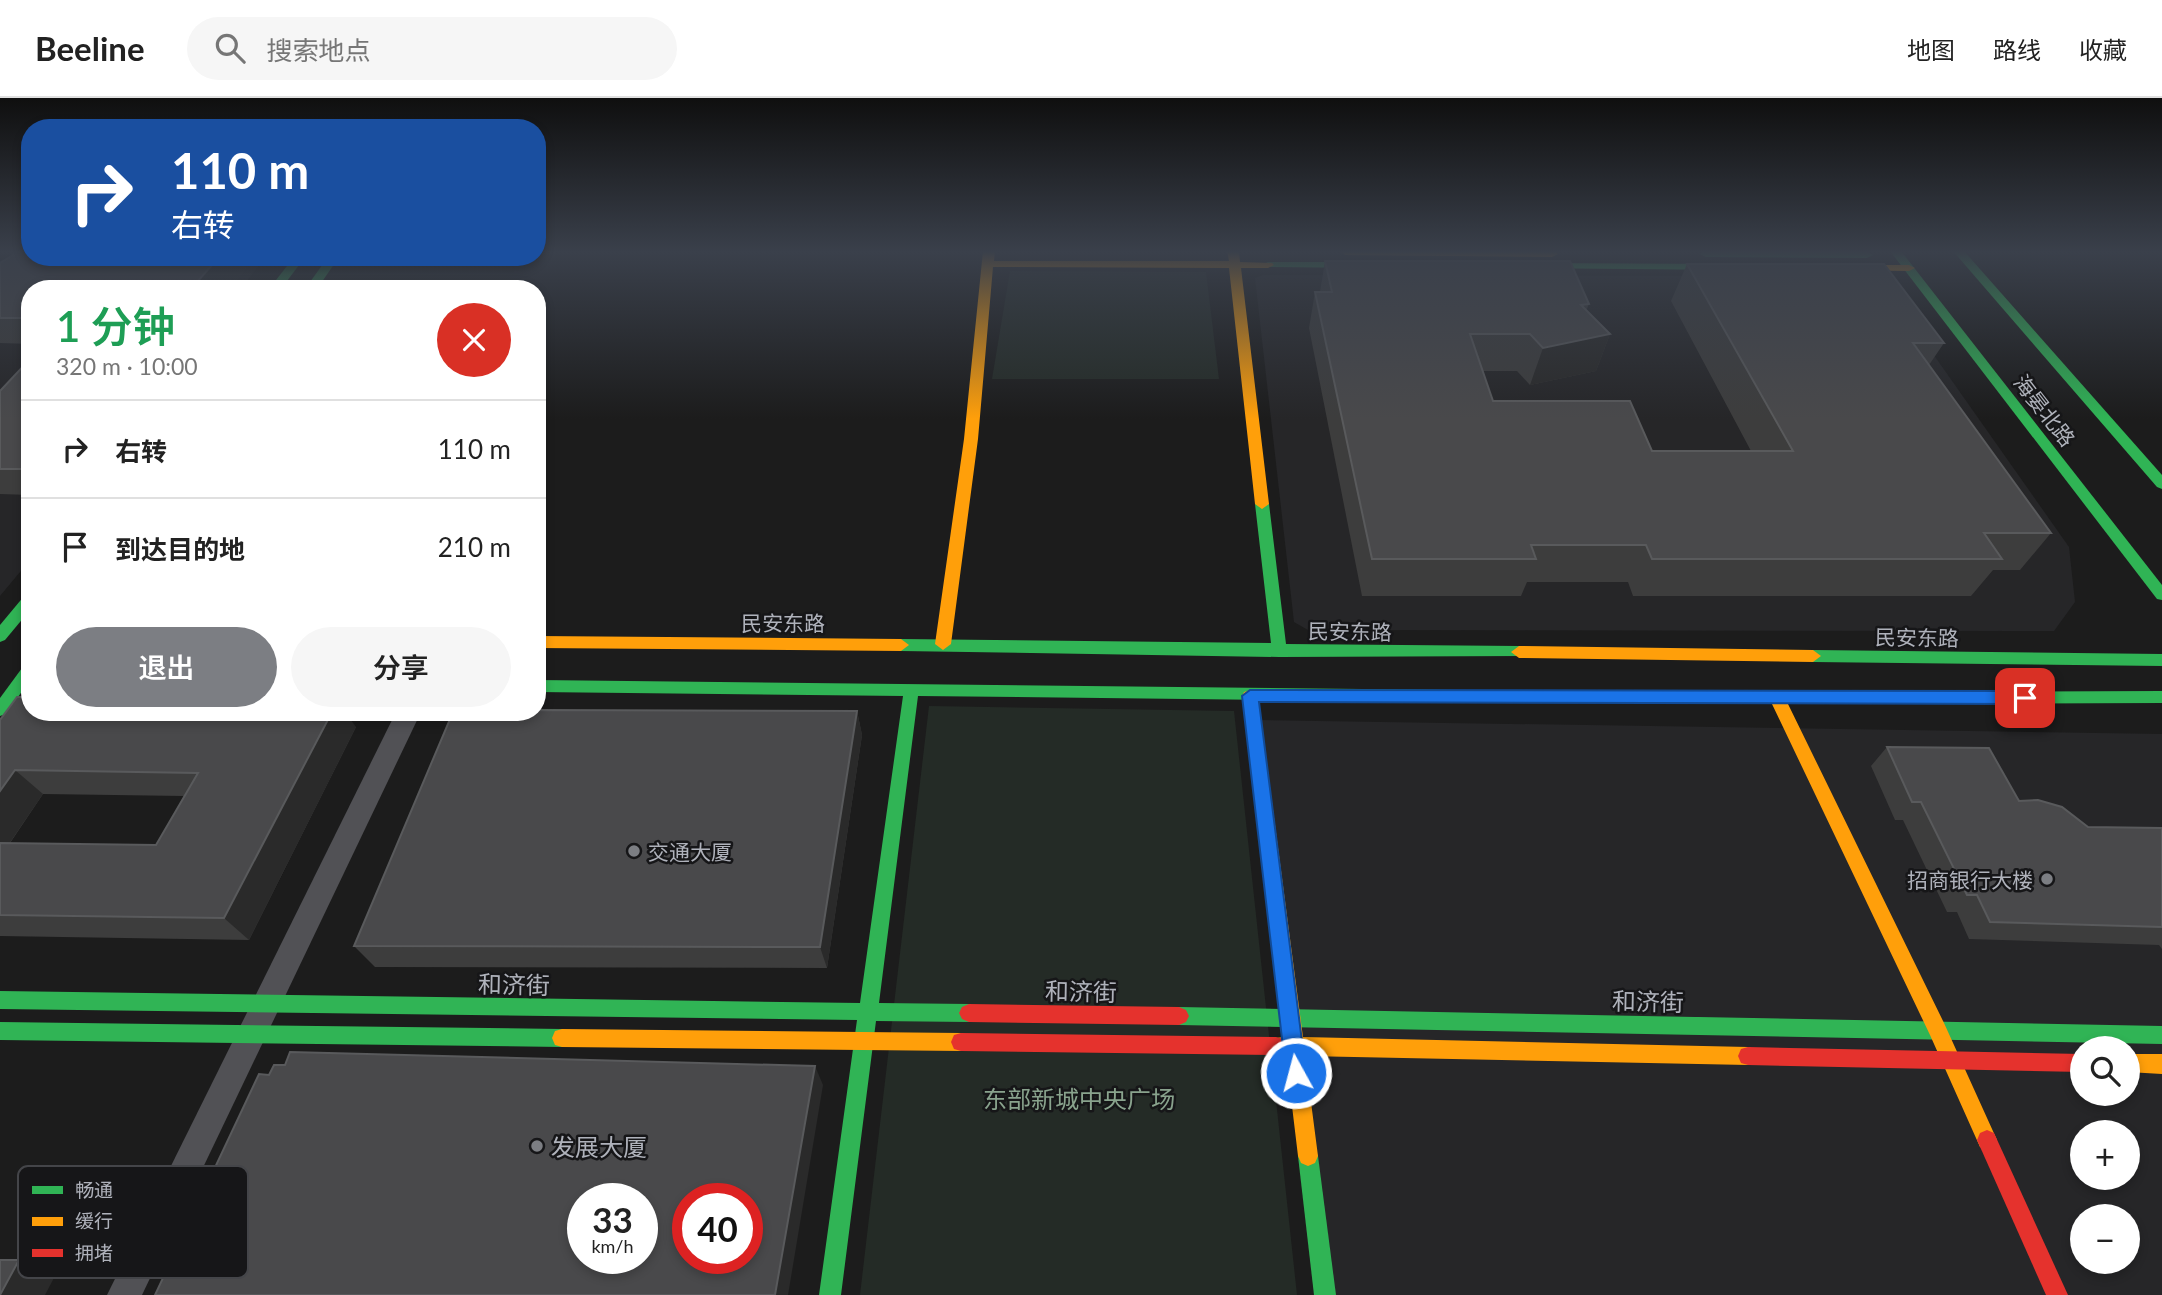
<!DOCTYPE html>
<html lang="zh">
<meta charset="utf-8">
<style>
:root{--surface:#fff;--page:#f6f6f6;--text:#222;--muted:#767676;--line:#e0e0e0;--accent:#7c7e83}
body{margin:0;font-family:Lato,"Noto Sans SC",sans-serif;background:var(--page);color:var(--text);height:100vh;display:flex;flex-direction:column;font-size:26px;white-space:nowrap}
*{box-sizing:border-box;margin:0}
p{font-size:23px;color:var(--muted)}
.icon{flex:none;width:38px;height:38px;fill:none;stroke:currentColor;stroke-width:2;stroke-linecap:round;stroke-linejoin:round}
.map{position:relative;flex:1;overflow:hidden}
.drawer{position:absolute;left:21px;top:182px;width:525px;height:441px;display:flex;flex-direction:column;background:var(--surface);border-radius:28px;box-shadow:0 4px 10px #0003}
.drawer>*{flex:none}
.top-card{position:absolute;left:21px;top:21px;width:525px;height:147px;border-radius:28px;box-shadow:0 4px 10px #0003;background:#1a4fa0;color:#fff;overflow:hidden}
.tools{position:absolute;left:2070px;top:938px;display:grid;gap:14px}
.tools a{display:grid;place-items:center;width:70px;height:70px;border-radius:50%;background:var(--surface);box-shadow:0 4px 10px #0003;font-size:35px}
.speed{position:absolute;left:567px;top:1085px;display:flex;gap:14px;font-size:35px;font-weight:700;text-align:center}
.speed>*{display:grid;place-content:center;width:91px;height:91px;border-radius:50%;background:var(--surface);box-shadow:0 4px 10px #0003;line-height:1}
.speed small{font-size:18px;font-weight:400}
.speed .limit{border:10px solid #d22;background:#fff;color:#111}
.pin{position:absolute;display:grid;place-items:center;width:60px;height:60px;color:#fff;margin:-30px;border-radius:14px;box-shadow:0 4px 10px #0006}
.me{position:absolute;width:77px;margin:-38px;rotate:353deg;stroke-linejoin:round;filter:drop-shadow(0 0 5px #0008)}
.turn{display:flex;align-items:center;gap:24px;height:147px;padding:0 35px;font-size:32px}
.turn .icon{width:91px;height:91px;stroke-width:2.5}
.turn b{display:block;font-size:49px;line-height:60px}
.round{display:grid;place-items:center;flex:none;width:74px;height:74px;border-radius:37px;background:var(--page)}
.head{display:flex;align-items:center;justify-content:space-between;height:119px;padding:0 35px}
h1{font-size:42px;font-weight:600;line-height:52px;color:#1e9e55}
.primary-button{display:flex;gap:14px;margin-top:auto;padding:14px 35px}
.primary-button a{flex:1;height:80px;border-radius:42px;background:var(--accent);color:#fff;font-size:28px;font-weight:600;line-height:80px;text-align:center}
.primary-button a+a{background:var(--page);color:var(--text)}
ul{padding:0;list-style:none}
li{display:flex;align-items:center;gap:21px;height:98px;padding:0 35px;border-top:2px solid var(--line)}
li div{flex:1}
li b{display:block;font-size:26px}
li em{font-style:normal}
header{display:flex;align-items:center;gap:42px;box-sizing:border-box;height:98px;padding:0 35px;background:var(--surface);border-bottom:2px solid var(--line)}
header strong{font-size:33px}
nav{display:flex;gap:38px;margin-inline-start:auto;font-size:24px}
.search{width:490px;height:63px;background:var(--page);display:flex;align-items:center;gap:18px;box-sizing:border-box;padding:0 24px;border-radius:38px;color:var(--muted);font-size:26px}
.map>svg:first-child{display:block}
.built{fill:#262628;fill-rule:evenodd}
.green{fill:#242b26}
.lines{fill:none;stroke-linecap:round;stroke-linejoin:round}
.street{fill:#515155;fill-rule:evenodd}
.fast{fill:#30b455;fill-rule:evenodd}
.slow{fill:#ff9f0a;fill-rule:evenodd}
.jam{fill:#e5322d;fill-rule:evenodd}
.wall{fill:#3d3d3d;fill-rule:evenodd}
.shaded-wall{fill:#2a2a2a}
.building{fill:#49494b;stroke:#595a5c;stroke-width:2;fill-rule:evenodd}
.route{fill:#1a73e8;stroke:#114b97;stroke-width:2}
.poi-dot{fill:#7c7e83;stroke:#161618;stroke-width:2.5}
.labels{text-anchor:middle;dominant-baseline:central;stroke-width:5;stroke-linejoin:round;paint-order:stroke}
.street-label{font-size:21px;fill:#afb2bb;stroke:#161618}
.poi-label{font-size:21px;fill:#afb2bb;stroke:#161618;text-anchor:start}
.near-street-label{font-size:24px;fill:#afb2bb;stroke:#161618}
.near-park-label{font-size:24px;fill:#89a38d;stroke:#161618}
.near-poi-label{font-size:24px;fill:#afb2bb;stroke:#161618;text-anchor:start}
.key{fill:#161618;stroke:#444549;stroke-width:2}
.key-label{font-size:19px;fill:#afb2bb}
</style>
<header>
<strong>Beeline</strong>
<div class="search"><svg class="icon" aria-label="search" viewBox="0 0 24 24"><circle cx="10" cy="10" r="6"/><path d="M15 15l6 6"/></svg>搜索地点</div>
<nav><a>地图</a><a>路线</a><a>收藏</a></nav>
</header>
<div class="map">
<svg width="2162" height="1197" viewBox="0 0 2162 1197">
<rect width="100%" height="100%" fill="#1c1c1c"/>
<g class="built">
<path d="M19,153H30V159H265L241,191H30V462L0,498V164Z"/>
<path d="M1263,177L1844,178L1888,192L2069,449L2075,504L2054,533L1308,532L1294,524L1255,180Z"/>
<path d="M1260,622L2162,636V1197H1333ZM2082,950H2128V996H2082ZM2082,1034H2128V1080H2082ZM2082,1118H2128V1164H2082Z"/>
</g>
<g class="green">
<path d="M1010,173L1206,174L1219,281H992Z"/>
<path d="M929,608L1234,613L1297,1197H860Z"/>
</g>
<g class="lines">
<path class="street" d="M396,614H421L142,1197H107Z"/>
<g class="fast">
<path d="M1704,153L1867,154L1873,157L1867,160L1706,159L1700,156Z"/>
<path d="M1890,153H1901L2162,487V502L2157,501Z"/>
<path d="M1953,153H1964L2162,377V391L2157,389Z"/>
<path d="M294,159H305L281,191H269Z"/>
<path d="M328,159H339L317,191H305Z"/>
<path d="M1268,164H1373L1379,167L1373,170L1264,169L1262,167Z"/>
<path d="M1527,165L1733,166L1739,169L1733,172L1523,170V166Z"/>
<path d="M1262,401L1269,406L1286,546L1519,548L1527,554L1524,558L1279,559L901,553L893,547L901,541L1271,545L1255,406Z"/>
<path d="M30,496V512L5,542L0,544V527L25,497Z"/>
<path d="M1813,552L2162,556V568L1813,564L1805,558Z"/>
<path d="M30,564V582L6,616L0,618V600L25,566Z"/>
<path d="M537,582L1455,592L1461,594L1463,598L1461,602L1455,604L918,598L879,905L969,906L976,909L979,915L976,921L969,924L876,923L841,1197H819L857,922L0,911V893L860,905L903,598L537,594Z"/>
<path d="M2162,593V605L1824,606L1818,604L1816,600L1818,596L1824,594Z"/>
<path d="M1179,909L2162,928V946L1179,927L1172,924L1169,918L1172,912Z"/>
<path d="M0,924L562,931L569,933L572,940L569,947L562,949L0,942Z"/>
<path d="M1308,1048L1315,1051L1318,1058L1336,1197H1314L1298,1058L1301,1051Z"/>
</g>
<g class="slow">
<path d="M983,153H995L994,163H1229L1227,153H1239L1240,164L1272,165L1274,167L1268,170H1241L1269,406L1262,411L1255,406L1229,170L993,169L978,341L951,546L943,552L935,546L964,341Z"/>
<path d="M1340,153H1554L1558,156L1552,159L1345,157Z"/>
<path d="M1842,167H1909L1915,170L1909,173L1838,172V168Z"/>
<path d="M537,538L901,541L909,547L901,553L537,550Z"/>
<path d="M1519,548L1813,552L1821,558L1813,564L1519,560L1511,554Z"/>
<path d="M1250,592L1256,594L1258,598L1303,939L1748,949L1755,951L1758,958L1755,965L1748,967L1305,958L1318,1058L1315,1065L1308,1068L1301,1065L1298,1058L1286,958L1269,955L1266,948L1269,941L1283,939L1242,598L1244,594Z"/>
<path d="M1455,592L1830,596L1832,600L1830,604L1824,606H1788L1944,925L1997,1042L1994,1049L1987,1052L1980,1049L1930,937L1772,606L1455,604L1449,602L1447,598L1449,594Z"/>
<path d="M562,931L961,935L968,937L971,944L968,951L961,953L562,949L555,947L552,940L555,933Z"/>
<path d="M2128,956H2162V976L2128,974Z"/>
</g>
<g class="jam">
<path d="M969,906L1179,909L1186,912L1189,918L1186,924L1179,927L969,924L962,921L959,915L962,909Z"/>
<path d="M961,935L1276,939L1283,941L1286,948L1283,955L1276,957L961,953L954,951L951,944L954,937Z"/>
<path d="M1748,949L2082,956V974L1748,967L1741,965L1738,958L1741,951Z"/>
<path d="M1987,1032L1994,1035L2068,1197H2046L1977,1042L1980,1035Z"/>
</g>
</g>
<g class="wall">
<path d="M30,159H240L246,170L229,191H30V246L0,245V165Z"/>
<path d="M1325,163L1589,206L1586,213L1610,236L1596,273L1530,287L1517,273H1483L1493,303L1652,353H1751L1671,203L1687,166L1944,245L1929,267L2051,435L2020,472H1993L1971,498H1633L1628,484H1527L1521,498H1362L1309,230L1315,194H1320Z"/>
<path d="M30,261V397L0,396V293Z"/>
<path d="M857,613L862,637L827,870L375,869L354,848Z"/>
<path d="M0,622L356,629L249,842L0,838ZM43,696L184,698L156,747L10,745Z"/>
<path d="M1887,649L2088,729L2162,730V851L2159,847L1969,841L1957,814H1947L1903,722H1895L1871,668Z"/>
</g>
<g class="shaded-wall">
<path d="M219,159H240L246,170L229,191H191Z"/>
<path d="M1610,236L1596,273L1530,287L1543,250Z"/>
<path d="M857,613L862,637L827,870L820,849Z"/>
<path d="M332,614H345L356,629L249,842L224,820Z"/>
<path d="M15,672L43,696L0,759V693Z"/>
<path d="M815,968L823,987L788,1197H775Z"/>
<path d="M19,1162L56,1176L45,1197H0Z"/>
</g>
<g class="building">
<path d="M20,153H30V159H219L191,191H30V220H0V165Z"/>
<path d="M1325,163H1570L1589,206L1581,207L1610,236L1543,250L1530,236H1470L1493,303H1630L1652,353H1793L1687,166H1884L1944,245H1913L2051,435H1984L2002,461H1652L1646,447H1531L1536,461H1372L1315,194H1332Z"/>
<path d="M30,261V371H0V293Z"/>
<path d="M17,599H30V614H332L224,820L0,817V745L156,747L198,675L15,672L0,693V622Z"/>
<path d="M537,612L857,613L820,849L354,848L453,614H537Z"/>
<path d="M1887,649L1989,650L2019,703L2038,702L2062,709L2088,729L2162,730V829L1990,824L1977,797H1967L1921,704H1912Z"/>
<path d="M290,954L815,968L775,1197H155L259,976L269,977L274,967H285ZM583,1101H642V1160H583ZM688,1101H747V1160H688Z"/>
<path d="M0,1162H19L0,1197Z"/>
</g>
<linearGradient id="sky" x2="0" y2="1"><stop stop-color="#0f0f0f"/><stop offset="0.48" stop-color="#3a404b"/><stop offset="1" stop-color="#3a404b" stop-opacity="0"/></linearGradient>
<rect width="2162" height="321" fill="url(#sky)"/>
<path class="route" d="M1250,592L2025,593L2033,600L2025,606L1259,604L1306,975L1303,982L1296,985L1289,982L1286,975L1242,598Z"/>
<g class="poi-dot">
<circle cx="634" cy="753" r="7"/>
<circle cx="2047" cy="781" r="7"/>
<circle cx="537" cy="1048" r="7"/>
</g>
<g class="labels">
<g class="street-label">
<text transform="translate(2045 312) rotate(52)">海晏北路</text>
<text x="783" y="524">民安东路</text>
<text transform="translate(1350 533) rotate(1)">民安东路</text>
<text transform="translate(1917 539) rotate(1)">民安东路</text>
</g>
<g class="poi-label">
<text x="648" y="753">交通大厦</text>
<text x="2033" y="781" text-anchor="end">招商银行大楼</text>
</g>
<g class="near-street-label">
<text transform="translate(514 886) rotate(1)">和济街</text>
<text transform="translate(1081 893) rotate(1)">和济街</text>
<text transform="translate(1648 903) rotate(1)">和济街</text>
</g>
<g class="near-park-label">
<text x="1079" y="1000">东部新城中央广场</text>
</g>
<g class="near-poi-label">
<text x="551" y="1048">发展大厦</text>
</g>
</g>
<rect x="18" y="1068" width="230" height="112" rx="10" class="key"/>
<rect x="32" y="1088" width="31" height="8" fill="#30b455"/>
<rect x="32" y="1119" width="31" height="9" fill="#ff9f0a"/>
<rect x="32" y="1151" width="31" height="8" fill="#e5322d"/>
<g class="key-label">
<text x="75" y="1099">畅通</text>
<text x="75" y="1130">缓行</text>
<text x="75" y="1162">拥堵</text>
</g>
</svg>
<div class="tools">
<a><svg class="icon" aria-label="search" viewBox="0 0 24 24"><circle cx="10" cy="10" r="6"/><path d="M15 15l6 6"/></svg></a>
<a>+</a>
<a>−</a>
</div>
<div class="speed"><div>33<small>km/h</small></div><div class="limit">40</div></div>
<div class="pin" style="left:2025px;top:600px;background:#d93025"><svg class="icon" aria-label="arrive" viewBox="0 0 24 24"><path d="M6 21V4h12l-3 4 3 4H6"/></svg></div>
<svg class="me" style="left:1296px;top:975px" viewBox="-20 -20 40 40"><circle r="17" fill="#1a73e8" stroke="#fff" stroke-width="3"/><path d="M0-11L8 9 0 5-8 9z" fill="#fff"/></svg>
<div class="top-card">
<div class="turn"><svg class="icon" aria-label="right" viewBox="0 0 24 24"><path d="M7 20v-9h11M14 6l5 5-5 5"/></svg><div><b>110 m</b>右转</div></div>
</div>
<section class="drawer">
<div class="head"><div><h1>1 分钟</h1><p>320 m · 10:00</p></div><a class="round" style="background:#d93025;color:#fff"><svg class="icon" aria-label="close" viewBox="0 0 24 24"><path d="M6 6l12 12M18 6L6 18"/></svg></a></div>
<ul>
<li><svg class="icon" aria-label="right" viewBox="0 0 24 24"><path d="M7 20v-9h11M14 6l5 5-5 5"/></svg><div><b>右转</b></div><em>110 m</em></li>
<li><svg class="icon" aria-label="arrive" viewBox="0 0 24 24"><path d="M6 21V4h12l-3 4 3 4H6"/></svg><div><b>到达目的地</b></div><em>210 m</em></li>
</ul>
<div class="primary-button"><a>退出</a><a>分享</a></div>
</section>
</div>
